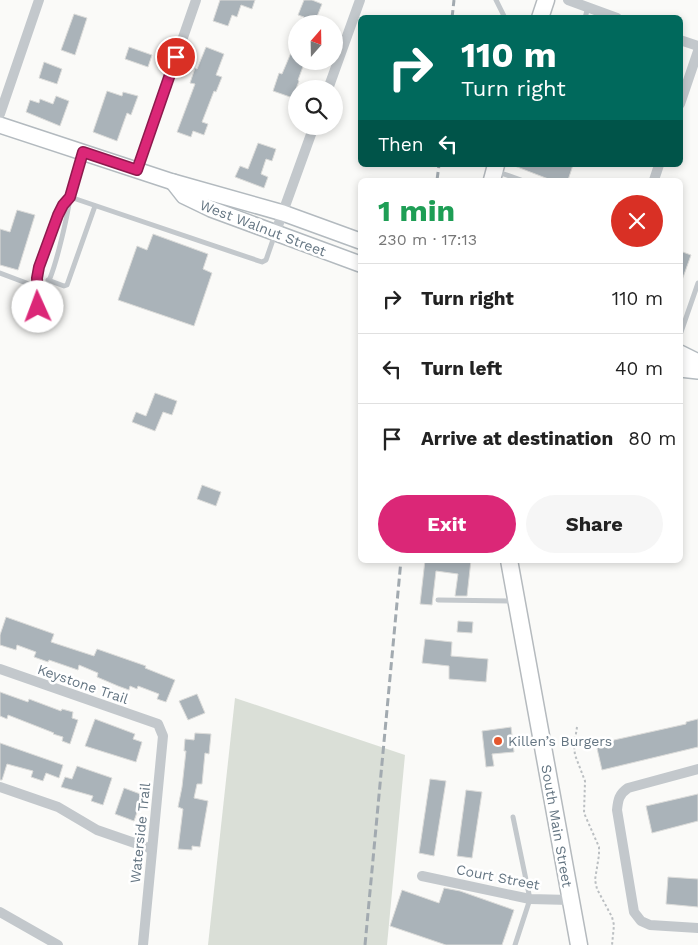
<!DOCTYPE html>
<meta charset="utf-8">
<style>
:root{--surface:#fff;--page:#f6f6f6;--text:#222;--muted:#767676;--line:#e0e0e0;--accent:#db2777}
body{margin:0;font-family:"Work Sans",sans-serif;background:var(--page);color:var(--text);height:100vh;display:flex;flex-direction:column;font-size:19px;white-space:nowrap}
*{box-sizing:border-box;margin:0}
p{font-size:16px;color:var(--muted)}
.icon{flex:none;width:28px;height:28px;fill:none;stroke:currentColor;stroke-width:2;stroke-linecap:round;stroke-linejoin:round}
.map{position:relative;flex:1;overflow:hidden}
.panel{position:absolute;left:358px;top:178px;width:325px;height:385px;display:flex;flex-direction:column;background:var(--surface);border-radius:8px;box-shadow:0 2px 8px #0003}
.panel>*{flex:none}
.guide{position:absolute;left:358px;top:15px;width:325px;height:152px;border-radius:8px;box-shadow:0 2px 8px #0003;background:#00695c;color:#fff;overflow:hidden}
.needle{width:32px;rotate:20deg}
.controls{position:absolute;left:288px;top:15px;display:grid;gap:10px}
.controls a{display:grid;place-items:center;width:55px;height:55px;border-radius:50%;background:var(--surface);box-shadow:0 2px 8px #0003;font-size:25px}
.pin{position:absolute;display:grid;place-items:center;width:42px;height:42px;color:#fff;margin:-21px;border:2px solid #fff;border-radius:50%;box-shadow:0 1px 5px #0007}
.me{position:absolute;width:55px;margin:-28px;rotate:358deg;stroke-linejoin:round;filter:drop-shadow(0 0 4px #0008)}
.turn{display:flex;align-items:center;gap:18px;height:105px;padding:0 20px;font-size:22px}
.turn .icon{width:65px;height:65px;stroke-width:2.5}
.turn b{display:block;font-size:35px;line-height:42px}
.then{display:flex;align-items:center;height:48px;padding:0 20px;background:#0003;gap:10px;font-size:19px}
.round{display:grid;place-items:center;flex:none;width:52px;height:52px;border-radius:26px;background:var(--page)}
.summary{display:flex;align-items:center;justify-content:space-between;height:85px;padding:0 20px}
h1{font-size:30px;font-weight:700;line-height:38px;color:#1e9e55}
.primary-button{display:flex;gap:10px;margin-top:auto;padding:10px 20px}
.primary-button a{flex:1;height:58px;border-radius:30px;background:var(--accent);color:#fff;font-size:20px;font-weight:700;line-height:58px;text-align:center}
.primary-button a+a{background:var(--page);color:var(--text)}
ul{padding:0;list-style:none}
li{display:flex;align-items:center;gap:15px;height:70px;padding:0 20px;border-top:1px solid var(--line)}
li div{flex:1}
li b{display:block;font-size:19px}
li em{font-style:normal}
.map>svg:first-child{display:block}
.green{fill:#dadfd7}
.building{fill:#aab3b9;stroke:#dcdcda}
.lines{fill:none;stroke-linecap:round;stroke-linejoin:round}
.secondary-casing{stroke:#b3babf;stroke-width:18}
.primary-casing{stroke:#b5babe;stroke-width:19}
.path{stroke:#bbbfc2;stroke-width:2;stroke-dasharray:2.5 2.5;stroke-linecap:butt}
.lane{stroke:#c3c8cc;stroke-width:5}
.street{stroke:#c3c8cc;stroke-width:10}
.secondary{stroke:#fff;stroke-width:15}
.primary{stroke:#fff;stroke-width:16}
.rail{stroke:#a2aab0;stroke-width:3;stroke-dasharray:8 4;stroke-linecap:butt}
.route-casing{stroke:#8e194d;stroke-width:12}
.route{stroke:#db2777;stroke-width:9}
.poi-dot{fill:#e4572e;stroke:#fff;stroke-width:2}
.labels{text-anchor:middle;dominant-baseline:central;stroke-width:5;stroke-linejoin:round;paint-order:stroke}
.street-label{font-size:14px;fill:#657683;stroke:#fff}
.poi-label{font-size:14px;fill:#657683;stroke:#fff;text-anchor:start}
</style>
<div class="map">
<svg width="698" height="945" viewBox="0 0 698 945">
<rect width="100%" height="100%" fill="#fafaf8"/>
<path class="green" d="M235,698L405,755L387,945H208Z"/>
<g class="building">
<path d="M220,0H255L252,9L241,5L237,17L232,15L228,26L213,21Z"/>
<path d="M304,0H312L322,4L314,24H302L304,17L298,15Z"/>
<path d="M74,14L87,18L75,55L61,50Z"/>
<path d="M296,41V61H305L298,80L299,81L296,89V96L294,95L293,98L273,91L279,73L282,74Z"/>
<path d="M129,47L152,55L148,67L125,59Z"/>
<path d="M206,47L224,54L216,75L222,77L216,92L214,91L202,122L208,124L204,135L193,131L191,137L177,132L195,84L190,83L195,68L197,69Z"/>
<path d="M44,62L62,69L57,84L39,78Z"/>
<path d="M107,91L122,96L123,92L138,96L131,115L127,113L117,141L93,132Z"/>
<path d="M56,96L69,101L60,126L26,112L30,100L39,103L40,99L53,104Z"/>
<path d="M258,143L276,149L272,161L266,159L261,174L268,177L264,188L235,177L240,166L248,169Z"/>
<path d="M512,165H573L568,180H551Z"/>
<path d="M17,210L35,215L18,270L0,265V229L10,232Z"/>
<path d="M153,234L208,254L203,269L212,273L194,326L118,300L137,246L147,250Z"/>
<path d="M680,251L691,255L681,283L680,282Z"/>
<path d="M155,393L177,401L172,415L163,412L155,431L132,422L136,412L146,416Z"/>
<path d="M202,485L221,492L216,506L197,499Z"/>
<path d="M425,560H471L467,596H455L458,574L436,571L432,605L420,604Z"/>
<path d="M6,617L54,634L51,642L94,656L97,649L146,666L145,668L175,680L166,702L157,699L159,694L138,686L137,689L130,686L129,690L118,686L97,677L98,673L79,665L78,670L49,660L48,662L34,657L36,652L17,645L16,650L0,645V635Z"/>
<path d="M458,621L473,622L472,633L457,632Z"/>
<path d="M425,639L452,642L451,656L488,659L486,682L449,679V666L422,663Z"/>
<path d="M0,692L28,702L29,699L61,711L62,709L73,712L72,718L78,720L70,744L62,741L63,737L53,734L54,733L8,715L7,719L0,716Z"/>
<path d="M197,694L205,713L188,720L179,701Z"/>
<path d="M95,719L135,734L133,739L142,742L136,762L85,746Z"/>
<path d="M698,719V747L602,770L596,744L686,724V722Z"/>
<path d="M511,727L514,752L492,754L494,766L486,767L482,731Z"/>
<path d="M195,733L211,734L209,754L205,753L202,784H197L194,798L208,801L200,847L192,846V850L178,849L183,809L178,807L182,787L186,751H184L185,739L194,740Z"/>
<path d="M0,743L63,765L59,778L46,773L43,781L31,777L33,771L7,764L2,780H0Z"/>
<path d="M77,766L112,778L103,805L91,801L93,796L61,787L65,777L72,779Z"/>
<path d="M430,779L446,781L434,856L419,853Z"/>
<path d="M124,788L143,795L134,821L115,814Z"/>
<path d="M466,790L482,792L472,858L457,856Z"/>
<path d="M698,794V821L652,833L646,806Z"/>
<path d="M668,877L698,879V907L666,904Z"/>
<path d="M444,888L460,891L514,910L502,945H446L390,926L402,890L439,903Z"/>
</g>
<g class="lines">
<g class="secondary-casing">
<g id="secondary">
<path d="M0,125L173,182L283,213L360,241"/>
<path d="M173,182L184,196L211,209L360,264"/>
<path d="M680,353L698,362"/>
<path d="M680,369L698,371"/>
</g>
</g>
<g class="primary-casing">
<g id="primary">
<path d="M540,18L546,0"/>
<path d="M492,180L496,165"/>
<path d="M509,560L579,945"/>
</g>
</g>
<path class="path" d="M577,727L574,746L575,755L585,781L584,813L599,847V855L595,880L597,889L612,917L614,925L612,945"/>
<g class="lane">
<path d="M496,0L505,18"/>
<path d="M585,18L588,7"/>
<path d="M498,172L521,180"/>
<path d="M0,273L37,287"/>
<path d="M48,280L64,286L67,285L95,206"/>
<path d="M37,294C40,292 42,291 44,289C54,279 68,213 70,197L262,262L266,260L275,234"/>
<path d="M38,307L37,278L39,267L59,215L63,205L70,197L82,155"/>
<path d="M680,335L698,283"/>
<path d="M438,600L515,601"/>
<path d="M513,817L530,899L515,945"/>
</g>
<g class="street">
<path d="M568,0L617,18"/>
<path d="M680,40L698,46"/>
<path d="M328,89L360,0"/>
<path d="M680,104L698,51"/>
<path d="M0,114L39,0"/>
<path d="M137,170L196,0"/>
<path d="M654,180L659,165"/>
<path d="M275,234L314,126"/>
<path d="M0,669L158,724L163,736L143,945"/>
<path d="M698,769L628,788C619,794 618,800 617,810L634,912L641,921L650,925L698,928"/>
<path d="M0,787L58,807L97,830L152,849"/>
<path d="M422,876L530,899L570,900"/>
<path d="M0,912L58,945"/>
</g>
<use href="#secondary" class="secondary"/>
<use href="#primary" class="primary"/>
<g class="rail">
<path d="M452,18L454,0"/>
<path d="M437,180L439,165"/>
<path d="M365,945L401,560"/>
</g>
</g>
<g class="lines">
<g class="route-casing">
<path id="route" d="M38,307L37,278L39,267L58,215L63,205L70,197L83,152L137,170L176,57"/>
</g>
<use href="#route" class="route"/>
</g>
<circle class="poi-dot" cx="498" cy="741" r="5"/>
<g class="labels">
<g class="street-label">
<text transform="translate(263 228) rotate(21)">West Walnut Street</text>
<text transform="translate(83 684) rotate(19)">Keystone Trail</text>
<text transform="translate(557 826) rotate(80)">South Main Street</text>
<text transform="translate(140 833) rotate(-84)">Waterside Trail</text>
<text transform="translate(498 877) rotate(11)">Court Street</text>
</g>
<g class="poi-label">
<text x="508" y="741">Killen’s Burgers</text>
</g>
</g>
</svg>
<div class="controls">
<a><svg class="needle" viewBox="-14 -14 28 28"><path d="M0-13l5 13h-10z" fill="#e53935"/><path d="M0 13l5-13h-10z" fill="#767676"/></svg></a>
<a><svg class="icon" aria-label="search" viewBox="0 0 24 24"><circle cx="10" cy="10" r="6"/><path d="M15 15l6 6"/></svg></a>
</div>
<div class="pin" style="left:176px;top:57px;background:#d93025"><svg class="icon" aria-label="arrive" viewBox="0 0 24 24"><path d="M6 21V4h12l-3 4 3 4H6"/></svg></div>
<svg class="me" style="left:38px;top:307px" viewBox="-20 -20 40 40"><circle r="19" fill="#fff"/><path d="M0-13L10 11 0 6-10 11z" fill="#db2777"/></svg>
<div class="guide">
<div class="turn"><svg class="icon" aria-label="right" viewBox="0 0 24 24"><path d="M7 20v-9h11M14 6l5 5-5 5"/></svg><div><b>110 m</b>Turn right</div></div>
<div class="then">Then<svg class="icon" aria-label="left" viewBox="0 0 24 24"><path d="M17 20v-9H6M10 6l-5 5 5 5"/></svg></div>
</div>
<section class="panel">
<div class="summary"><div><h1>1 min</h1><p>230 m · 17:13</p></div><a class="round" style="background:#d93025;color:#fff"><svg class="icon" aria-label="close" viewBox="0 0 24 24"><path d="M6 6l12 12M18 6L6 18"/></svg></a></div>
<ul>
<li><svg class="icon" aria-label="right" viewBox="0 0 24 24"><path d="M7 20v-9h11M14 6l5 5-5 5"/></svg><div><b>Turn right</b></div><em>110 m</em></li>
<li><svg class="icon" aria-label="left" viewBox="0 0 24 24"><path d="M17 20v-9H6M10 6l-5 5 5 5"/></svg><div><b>Turn left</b></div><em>40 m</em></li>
<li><svg class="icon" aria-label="arrive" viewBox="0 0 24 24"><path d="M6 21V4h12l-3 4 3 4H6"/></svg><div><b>Arrive at destination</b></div><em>80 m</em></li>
</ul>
<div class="primary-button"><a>Exit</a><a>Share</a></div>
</section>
</div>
